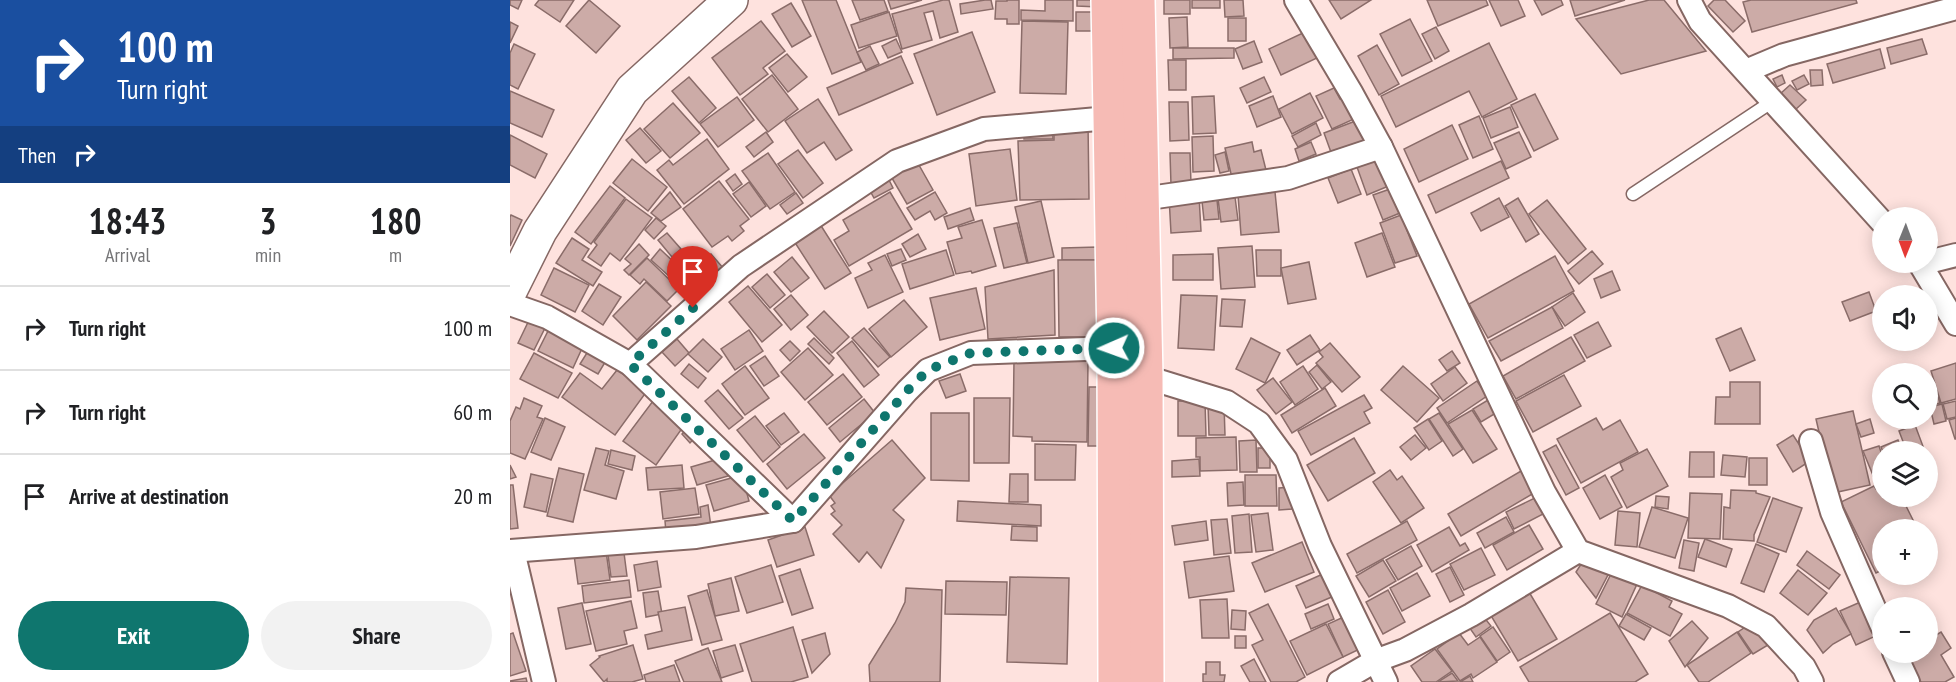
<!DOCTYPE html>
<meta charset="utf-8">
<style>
:root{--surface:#fff;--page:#f2f2f2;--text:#202124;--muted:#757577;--line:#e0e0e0;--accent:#0f766e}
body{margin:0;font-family:"PT Sans Narrow",sans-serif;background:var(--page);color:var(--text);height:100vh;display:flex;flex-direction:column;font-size:22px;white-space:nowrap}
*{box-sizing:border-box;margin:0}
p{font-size:20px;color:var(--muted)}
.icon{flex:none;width:33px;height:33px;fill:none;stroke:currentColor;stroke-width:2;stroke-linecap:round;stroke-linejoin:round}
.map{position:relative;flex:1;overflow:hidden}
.panel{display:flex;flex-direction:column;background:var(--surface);width:510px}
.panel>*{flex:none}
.banner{background:#1a4fa0;color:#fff;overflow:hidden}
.needle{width:39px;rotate:181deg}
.controls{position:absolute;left:1362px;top:207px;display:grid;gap:12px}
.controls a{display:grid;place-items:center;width:66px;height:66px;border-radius:50%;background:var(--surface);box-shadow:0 3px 15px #0003;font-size:30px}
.pin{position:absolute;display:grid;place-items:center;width:51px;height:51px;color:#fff;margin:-62px -26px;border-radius:50% 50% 50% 0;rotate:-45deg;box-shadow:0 0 6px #0007}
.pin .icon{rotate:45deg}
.me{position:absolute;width:66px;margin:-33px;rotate:268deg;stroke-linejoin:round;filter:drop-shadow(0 0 4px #0008)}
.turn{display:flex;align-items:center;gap:21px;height:126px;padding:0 18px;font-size:27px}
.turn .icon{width:78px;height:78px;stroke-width:2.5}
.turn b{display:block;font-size:42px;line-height:51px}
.then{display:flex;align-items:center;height:57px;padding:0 18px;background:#0003;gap:12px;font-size:22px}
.eta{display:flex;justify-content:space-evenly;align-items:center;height:102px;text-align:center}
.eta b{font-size:36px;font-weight:600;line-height:42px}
.primary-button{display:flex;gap:12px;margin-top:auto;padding:12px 18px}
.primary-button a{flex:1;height:69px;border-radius:36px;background:var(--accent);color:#fff;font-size:24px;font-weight:600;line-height:69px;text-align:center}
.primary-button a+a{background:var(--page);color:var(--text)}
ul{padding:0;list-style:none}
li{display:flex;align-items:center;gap:18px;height:84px;padding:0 18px;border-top:2px solid var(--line)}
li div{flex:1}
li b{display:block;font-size:22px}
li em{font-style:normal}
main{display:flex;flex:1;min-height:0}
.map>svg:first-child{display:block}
.building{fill:#ccaba7;stroke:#8a6c69;stroke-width:1.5}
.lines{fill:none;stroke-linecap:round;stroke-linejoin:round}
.lane-casing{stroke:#856763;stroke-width:15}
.street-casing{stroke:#856763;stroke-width:26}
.secondary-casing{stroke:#856763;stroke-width:36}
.highway-casing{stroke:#fff;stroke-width:36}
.lane{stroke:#fff;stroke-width:12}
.street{stroke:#fff;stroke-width:22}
.secondary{stroke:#fff;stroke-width:33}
.highway{stroke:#f6bbb5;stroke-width:33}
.route{stroke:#0f766e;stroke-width:10;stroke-dasharray:0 18}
</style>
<main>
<section class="panel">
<div class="banner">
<div class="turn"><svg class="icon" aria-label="right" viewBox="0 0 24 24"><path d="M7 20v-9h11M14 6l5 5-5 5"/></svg><div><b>100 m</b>Turn right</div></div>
<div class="then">Then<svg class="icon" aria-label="right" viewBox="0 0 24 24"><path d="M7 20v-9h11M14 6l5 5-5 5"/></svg></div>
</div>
<div class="eta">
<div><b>18:43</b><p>Arrival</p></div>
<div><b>3</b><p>min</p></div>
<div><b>180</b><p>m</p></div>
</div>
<ul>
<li><svg class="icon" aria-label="right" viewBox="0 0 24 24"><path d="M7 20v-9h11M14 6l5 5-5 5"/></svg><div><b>Turn right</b></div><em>100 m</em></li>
<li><svg class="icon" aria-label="right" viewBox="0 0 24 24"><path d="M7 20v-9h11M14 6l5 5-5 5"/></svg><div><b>Turn right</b></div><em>60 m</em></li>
<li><svg class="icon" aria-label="arrive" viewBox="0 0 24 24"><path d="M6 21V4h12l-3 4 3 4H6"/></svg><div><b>Arrive at destination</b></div><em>20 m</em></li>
</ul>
<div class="primary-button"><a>Exit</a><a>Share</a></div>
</section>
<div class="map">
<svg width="1446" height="682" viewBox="0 0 1446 682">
<rect width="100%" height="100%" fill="#fee2de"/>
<g class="building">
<path d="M0,0H12L8,9L0,5Z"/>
<path d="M29,0H64L50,22L25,5Z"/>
<path d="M79,0L110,26L86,53L56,26Z"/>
<path d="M292,0H326L351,62L322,74Z"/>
<path d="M342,0H374L378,11L350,20Z"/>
<path d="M378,0H412L381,9Z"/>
<path d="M433,0H439L448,32L430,38L423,11L414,13L422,40L392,49L382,14Z"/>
<path d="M475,0H481L483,9L451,14L450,4Z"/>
<path d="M497,0H509V24H497V19H485L486,1H497Z"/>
<path d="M535,0H563V21L511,20V10L535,11Z"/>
<path d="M567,0H588V7L567,6Z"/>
<rect x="654" y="0" width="26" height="14"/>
<rect x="682" y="0" width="28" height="8"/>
<path d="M714,0H733L734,16L715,17Z"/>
<path d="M819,0H861L831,19Z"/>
<path d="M917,0H976L978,5L928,26Z"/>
<path d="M979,0H1008L1015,16L991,26Z"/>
<path d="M1024,0H1051L1053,5L1032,15Z"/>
<path d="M1060,0H1115L1065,16Z"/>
<path d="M1139,0H1154L1196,51L1111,74L1066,19Z"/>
<path d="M1204,0H1215L1235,21L1223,32L1198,6Z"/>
<path d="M1241,0H1346L1347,3L1242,32L1233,2Z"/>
<path d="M281,3L301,36L282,47L262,14Z"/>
<path d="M379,12L387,36L349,48L341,25Z"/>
<rect x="566" y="12" width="17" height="19"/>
<path d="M677,17L678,47L660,48L659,18Z"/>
<rect x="718" y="18" width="18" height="23"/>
<path d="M900,19L922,61L892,76L870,34Z"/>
<path d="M251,21L275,51L253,68L258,74L230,95L202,58Z"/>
<path d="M512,21L558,22L556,94L510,93Z"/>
<path d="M0,22L8,26L0,43Z"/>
<path d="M926,27L939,51L925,59L912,34Z"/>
<path d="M462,32L485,92L427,115L404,54Z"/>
<path d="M795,32L807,58L771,75L759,49Z"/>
<path d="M386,39L392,52L378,58L372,46Z"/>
<path d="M1412,39L1417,54L1381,64L1377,48Z"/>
<path d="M744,41L752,62L733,69L725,49Z"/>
<path d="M979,43L1007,99L972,117L959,91L886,127L871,96Z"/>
<path d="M4,44L25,54L8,89L0,85V53Z"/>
<path d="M867,45L889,84L869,95L848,56Z"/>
<path d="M360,46L369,64L356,70L347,52Z"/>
<path d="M663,48H724V58L663,59Z"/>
<path d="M1370,49L1375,68L1323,83L1317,64Z"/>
<path d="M277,54L297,77L278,92L259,68Z"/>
<path d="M391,56L403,83L329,115L317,88Z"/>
<path d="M658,60H676V90H659Z"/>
<path d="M1300,70H1312L1313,85L1301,86Z"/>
<path d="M262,75L288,109L258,132L232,99Z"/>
<path d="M1272,75L1275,83L1267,87L1263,79Z"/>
<path d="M1294,75L1299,84L1287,90L1282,81Z"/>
<path d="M179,77L206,108L189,123L162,91Z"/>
<path d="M754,77L761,92L737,103L730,88Z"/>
<path d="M1280,85L1296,100L1285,110L1270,94Z"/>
<path d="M824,88L830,99L834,97L844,119L822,129L806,96Z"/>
<path d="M0,91L44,110L32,137L0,123Z"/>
<path d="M800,93L813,118L782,134L769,109Z"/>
<path d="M1025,94L1048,139L1024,151L1001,105Z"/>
<path d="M704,96L706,133L683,134L682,97Z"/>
<path d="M763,96L771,117L747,127L739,106Z"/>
<path d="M227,97L244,120L208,147L190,124Z"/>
<path d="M308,99L342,150L326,160L314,142L297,153L275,121Z"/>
<path d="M659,102H678L679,140L660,141Z"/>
<path d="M163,103L190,133L160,158L134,129Z"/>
<path d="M1000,107L1008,127L981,138L973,118Z"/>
<path d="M969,116L983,149L963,158L949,125Z"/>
<path d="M542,119L543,139H514L513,121Z"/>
<path d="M848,120L856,142L822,155L814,133Z"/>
<path d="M544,123H578L579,199L510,200L508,141L544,140Z"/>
<path d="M806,123L811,135L788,147L782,136Z"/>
<path d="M942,125L958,159L909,182L894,149Z"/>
<path d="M130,128L151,151L136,163L116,140Z"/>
<path d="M256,132L263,142L244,157L236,147Z"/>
<path d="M1009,132L1021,157L996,169L984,143Z"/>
<path d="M0,135L37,154L25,178L0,165Z"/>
<path d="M703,136L704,171L683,172L682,137Z"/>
<path d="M197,139L219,169L174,204L147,170L159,160L163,165Z"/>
<path d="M742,142L744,152L751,150L756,170L722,178L715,148Z"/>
<path d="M801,142L806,154L789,161L785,149Z"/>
<path d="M500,149L507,200L466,206L459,154Z"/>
<path d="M288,150L313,183L293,198L268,164Z"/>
<path d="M715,152L719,171L710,173L705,155Z"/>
<path d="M258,153L285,192L260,209L232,171Z"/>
<path d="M660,153H680L681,184L661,185Z"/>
<path d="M405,158L423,190L397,204L379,173Z"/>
<path d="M871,158L881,185L857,195L847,167Z"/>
<path d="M122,159L157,187L138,211L103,183Z"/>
<path d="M991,161L999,178L926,213L918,195Z"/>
<path d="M841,169L851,194L828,203L818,178Z"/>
<path d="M374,170L383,188L364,198L354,180Z"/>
<path d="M225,174L232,184L223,191L216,181Z"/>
<path d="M209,181L239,219L230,226L234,231L222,241L218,236L202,247L173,209Z"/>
<path d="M239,182L256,206L241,217L223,194Z"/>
<path d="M100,186L115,198L81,244L65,232Z"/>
<path d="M880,189L890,213L873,220L863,195Z"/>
<path d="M160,192L171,207L151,221L141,213Z"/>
<path d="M380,192L402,229L339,266L324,240L339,231L333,220Z"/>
<path d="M425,192L437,213L425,220L420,211L405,220L397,208Z"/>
<path d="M765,192L769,232L731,235L728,195Z"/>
<path d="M286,193L293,203L277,214L270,205Z"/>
<path d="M689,196L691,231L661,233L659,197Z"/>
<path d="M725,197L728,220L711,222L708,199Z"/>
<path d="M989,198L999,217L971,231L961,213Z"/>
<path d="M1008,198L1029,234L1016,242L995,206Z"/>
<path d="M116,199L142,218L110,261L100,253L91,266L78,257L87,245L84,242Z"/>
<path d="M707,200L709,219L694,220L692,201Z"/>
<path d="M1037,200L1076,249L1058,264L1019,214Z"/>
<path d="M531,201L544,257L518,263L505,207Z"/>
<path d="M460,208L464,220L438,229L434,217Z"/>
<path d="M1,215L12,220L0,246V217Z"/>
<path d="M891,215L907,256L885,263L870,223Z"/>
<path d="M146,218L156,226L144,239L135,230Z"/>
<path d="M472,220L486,266L462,273L461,271L446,274L437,242L452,238L448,227Z"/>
<path d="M308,221L341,273L315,289L282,238Z"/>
<path d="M507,223L517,263L494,268L484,228Z"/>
<path d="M157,233L171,249L162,257L148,240Z"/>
<path d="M872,233L885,267L857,277L845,243Z"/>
<path d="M408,234L416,249L400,257L392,244Z"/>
<path d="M62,238L79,249L72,260L92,272L83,286L46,263Z"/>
<path d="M129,244L139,255L119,275L114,270L121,264L115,259Z"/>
<path d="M742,246L745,287L711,289L708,248Z"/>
<path d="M588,247V260H552V248Z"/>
<path d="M150,249L169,267L160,277L141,260Z"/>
<path d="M391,249L396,260L382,266L377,254Z"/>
<path d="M436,250L444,275L400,289L392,264Z"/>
<path d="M746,250H771V276H747Z"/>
<path d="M1082,251L1093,264L1069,284L1058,271Z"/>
<path d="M201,254L214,269L195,287L182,272Z"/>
<path d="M703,254V280H663V255Z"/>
<path d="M375,255L393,292L358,308L345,278L362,270L358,263Z"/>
<path d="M1045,256L1064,291L978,338L959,304Z"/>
<path d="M282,257L299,278L281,292L264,272Z"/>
<path d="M137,258L169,289L157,301L134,279L130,284L120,275Z"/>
<path d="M548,260H591L592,337H549Z"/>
<path d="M799,262L806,299L778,304L771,268Z"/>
<path d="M44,268L79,285L65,312L31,295Z"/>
<path d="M171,268L183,278L173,290L161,279Z"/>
<path d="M544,270L545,335L478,339L475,287Z"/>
<path d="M1102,271L1110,290L1091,298L1084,279Z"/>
<path d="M257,274L275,295L260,308L242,287Z"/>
<path d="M136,282L161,306L127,340L103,316Z"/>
<path d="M89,284L111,297L93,325L72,311Z"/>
<path d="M238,286L272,325L252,342L219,302Z"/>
<path d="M466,288L475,329L430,340L420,298Z"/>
<path d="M1359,292L1366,311L1340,321L1332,302Z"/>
<path d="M1063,293L1075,312L1055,326L1042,307Z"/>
<path d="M281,295L298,315L281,330L264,309Z"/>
<path d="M671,295L707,296L704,350L668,348Z"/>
<path d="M712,299L735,300L732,327L710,326Z"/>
<path d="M394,300L417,327L381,357L359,329Z"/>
<path d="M1042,307L1053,328L991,361L979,341Z"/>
<path d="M314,311L339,337L322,353L297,327Z"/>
<path d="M22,314L38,322L24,350L8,343Z"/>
<path d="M1088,322L1101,346L1077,358L1064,335Z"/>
<path d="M40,327L74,344L63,368L28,351Z"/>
<path d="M354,328L380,357L368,367L342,338Z"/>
<path d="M1231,328L1245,360L1220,371L1206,339Z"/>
<path d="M239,330L253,351L225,370L211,349Z"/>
<path d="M800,335L810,350L787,365L777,350Z"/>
<path d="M1061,337L1075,361L1006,399L993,376Z"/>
<path d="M304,338L324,358L319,364L298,344Z"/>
<path d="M741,338L770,353L755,383L726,369Z"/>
<path d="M167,339L179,353L165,366L152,352Z"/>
<path d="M193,339L212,357L198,372L178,354Z"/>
<path d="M280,341L290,351L280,361L270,350Z"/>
<path d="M342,341L369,375L354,387L327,353Z"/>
<path d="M820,343L850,377L832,392L806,363L813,357L809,352Z"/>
<path d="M80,348L97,359L88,374L70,364Z"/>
<path d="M298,348L323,375L295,400L271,372Z"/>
<path d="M942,351L950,363L937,371L929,360Z"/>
<path d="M24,353L62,373L48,398L10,379Z"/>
<path d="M255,356L269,376L254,386L240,366Z"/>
<path d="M504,360L578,361L577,442L522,441V437L503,436Z"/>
<path d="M1446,363V399L1431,403L1421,371Z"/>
<path d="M179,364L196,378L188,388L171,374Z"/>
<path d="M807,365L821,382L812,389L799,372Z"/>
<path d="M235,366L259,398L235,415L212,384Z"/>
<path d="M793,366L808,389L785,405L770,382Z"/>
<path d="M893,366L929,398L907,422L871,390Z"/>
<path d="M945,367L957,383L933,401L921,384Z"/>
<path d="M107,370L137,391L105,435L52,397L70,373L92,389Z"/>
<path d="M333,374L352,397L317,425L298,402Z"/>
<path d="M450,374L456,391L436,398L429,381Z"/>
<path d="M1054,375L1071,406L1023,432L1006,401Z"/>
<path d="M763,378L782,402L766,414L747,390Z"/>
<path d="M967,381L977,396L937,423L927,408Z"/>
<path d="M1220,382H1250V424H1205L1206,397H1220Z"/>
<path d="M579,387H592L591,446H578Z"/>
<path d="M815,388L826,406L782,433L771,415Z"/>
<path d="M208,390L233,418L219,429L195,401Z"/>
<path d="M1426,390L1430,403L1420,406L1418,392Z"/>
<path d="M854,395L862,408L854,412L860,423L801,455L788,431Z"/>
<path d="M146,397L178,420L146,465L113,441Z"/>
<path d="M14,398L32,406L27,417L33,419L15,459L0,453V421L6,407L10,409Z"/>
<path d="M464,398H500L499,463H464Z"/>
<path d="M354,399L365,413L330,442L319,428Z"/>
<path d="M978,400L986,413L971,422L963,409Z"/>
<path d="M668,401H695L696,436H668Z"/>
<path d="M1446,401V417L1437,419L1433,404Z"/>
<path d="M1432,404L1436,421L1424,424L1420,407Z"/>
<path d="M698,405H714L715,435H699Z"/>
<path d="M962,410L987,449L963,463L938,424Z"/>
<path d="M1343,411L1360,485L1323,493L1306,419Z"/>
<path d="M274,413L289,432L271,445L256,426Z"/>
<path d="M421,413H459V481L421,480Z"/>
<path d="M929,413L953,449L943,456L919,419Z"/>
<path d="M245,416L270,447L253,462L227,430Z"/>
<path d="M35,418L55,427L41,460L21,452Z"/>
<path d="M1086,418L1093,430L1110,420L1128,452L1071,483L1047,439Z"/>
<path d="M1446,418V439H1445L1439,420Z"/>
<path d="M918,419L932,441L919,450L904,428Z"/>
<path d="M1360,419L1364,433L1351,437L1346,424Z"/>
<path d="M182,424L190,432L180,443L172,434Z"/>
<path d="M1405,425L1414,449L1407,452H1397L1389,431Z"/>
<path d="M294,434L315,458L277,489L257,464Z"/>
<path d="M905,435L916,448L901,460L890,447Z"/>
<path d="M1283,435L1300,461L1283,472L1267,445Z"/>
<path d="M726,437L727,470L690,471V457H686V438Z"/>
<path d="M844,438L865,473L818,501L797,465Z"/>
<path d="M382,440L415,478L383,510L394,520L371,568L357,552L349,562L323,534L332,525L321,514L325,511L321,506L325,503L319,495Z"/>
<path d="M746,440L747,472H730L729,441Z"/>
<path d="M1388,440L1393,452H1373L1371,447Z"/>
<path d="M525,444L566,445L565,480H525Z"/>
<path d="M1046,445L1069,488L1056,495L1033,452Z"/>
<path d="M1369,446L1372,455V483L1367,485L1353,451Z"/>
<path d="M86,448L99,451L95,465L114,471L106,499L74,490Z"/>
<rect x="748" y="448" width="12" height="20"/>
<path d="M1137,449L1158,486L1117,508L1101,477L1113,470L1110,463Z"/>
<path d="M101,450L125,456L122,470L98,464Z"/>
<path d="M1180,452H1204V477H1179Z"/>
<path d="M1213,455L1237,457L1235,477L1211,475Z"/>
<path d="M212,458L218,476L187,485L181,467Z"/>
<rect x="1239" y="458" width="18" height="27"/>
<path d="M689,459L690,476L662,477V461Z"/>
<path d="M0,465L6,477L0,479Z"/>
<path d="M172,465L174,488L138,490L136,468Z"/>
<path d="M49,468L74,474L63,522L37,516Z"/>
<path d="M880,470L887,480L892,476L914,508L891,523L863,482Z"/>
<path d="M1011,471L1024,493L951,536L938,514Z"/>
<path d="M21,474L43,479L36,512L14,507Z"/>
<path d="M500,474H518V502H499Z"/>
<path d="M232,475L239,501L204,511L196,485Z"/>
<path d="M735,475H766L767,506H735Z"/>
<path d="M1095,475L1112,507L1090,519L1073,488Z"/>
<path d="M733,482L734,505L718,506L717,483Z"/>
<path d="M0,485H3L8,528L0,529Z"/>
<path d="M1372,485V496H1391L1408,530H1372V570L1366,573L1331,502L1364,486L1366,489Z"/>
<path d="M781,487L782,509L769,510V488Z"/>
<path d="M185,488L189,514L153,519L150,492Z"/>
<path d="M1221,490L1246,491V493L1260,497L1244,535V541L1213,539L1214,507L1220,508Z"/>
<path d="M1180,493L1212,494L1210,539L1178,538Z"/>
<path d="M1029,496L1037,512L1004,529L996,512Z"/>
<path d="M1146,496L1159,497L1158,509L1145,507Z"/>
<path d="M1263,498L1292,508L1276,552L1247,542Z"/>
<path d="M448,501L531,505V526L447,521Z"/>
<path d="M198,505L201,527L156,533L155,521L191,517L190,507Z"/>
<path d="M1142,507L1178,518L1165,558L1129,547Z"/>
<path d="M1108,511L1130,513L1127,547L1105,545Z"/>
<path d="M758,513L763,550L746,552L741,515Z"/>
<path d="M739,514L742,552L725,553L722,516Z"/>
<path d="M996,517L1004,532L975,548L967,533Z"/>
<path d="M717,519L721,553L704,555L701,520Z"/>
<path d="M696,521L698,540L665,545L662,526Z"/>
<path d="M897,521L907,540L847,573L837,554Z"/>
<path d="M1019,525L1033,549L997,570L983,545Z"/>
<path d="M502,526L527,527V541L501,540Z"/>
<path d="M295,527L304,555L267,567L258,540Z"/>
<path d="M939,527L950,546L955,543L959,550L922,572L907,545Z"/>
<path d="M1195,539L1222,549L1216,567L1188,557Z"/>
<path d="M1174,540L1189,543L1184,571L1169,568Z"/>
<path d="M792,542L804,572L755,592L742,563Z"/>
<path d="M1246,544L1269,554L1254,592L1231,583Z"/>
<path d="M901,546L912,566L888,580L876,560Z"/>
<path d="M971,548L985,575L954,590L940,564Z"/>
<path d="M96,551L100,580L68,584L64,555Z"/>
<path d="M1297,551L1330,575L1319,589L1287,565Z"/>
<path d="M114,553L117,576L101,577L98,555Z"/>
<path d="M719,556L724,591L679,598L674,562Z"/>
<path d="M1075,558L1100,571L1086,598L1066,572Z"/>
<path d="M873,560L886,581L859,597L846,576Z"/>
<path d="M147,561L151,587L128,591L124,565Z"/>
<path d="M261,565L273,602L237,613L225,577Z"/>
<path d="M940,567L954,595L940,602L926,574Z"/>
<path d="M290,569L303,608L282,615L269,576Z"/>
<path d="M1288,570L1317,593L1298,615L1270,593Z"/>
<path d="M1102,572L1127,584L1112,617L1086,604Z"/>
<path d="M815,573L824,596L796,608L786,586Z"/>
<path d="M907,573L920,596L892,611L880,588Z"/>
<path d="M500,577L559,578L557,664L497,662Z"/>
<path d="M221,578L229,611L205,616L198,584Z"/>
<path d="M119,580L121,597L74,603L72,586Z"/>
<path d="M436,581L497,582L496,615L435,614Z"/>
<path d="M1132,585L1162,601L1159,607L1172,614L1160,636L1117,613Z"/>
<path d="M396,588L432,590L430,682H360L359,665L385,623L395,602Z"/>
<path d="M197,590L212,640L192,645L178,596Z"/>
<path d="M878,590L895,622L873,634L856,602Z"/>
<path d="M148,591L152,614L136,617L133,593Z"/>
<path d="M1019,592L1047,639L1008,661L980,614Z"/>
<path d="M717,599L719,638H692L690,600Z"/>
<path d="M1355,600L1370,634L1346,645L1330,611Z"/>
<path d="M121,601L127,628L114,631L117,644L86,651L76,611Z"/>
<path d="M72,603L81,644L56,649L48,608Z"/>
<path d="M758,604L795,677L786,682H761L742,645L753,640L739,613Z"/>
<path d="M818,604L824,619L801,629L795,614Z"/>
<path d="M175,607L182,640L138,649L135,635L152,631L148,612Z"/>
<path d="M1326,608L1341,634L1323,644L1313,653L1297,630L1304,620Z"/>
<path d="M722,610L736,611L735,630L721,629Z"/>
<path d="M1100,613L1138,674L1125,682H1019L1010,667Z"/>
<path d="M1116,614L1141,628L1134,640L1109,626Z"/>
<path d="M838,615L854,647L833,657L818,624Z"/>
<path d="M973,616L981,626L966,637L959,627Z"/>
<path d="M1182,621L1198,638L1175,667L1159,641Z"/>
<path d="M1243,622L1258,645L1243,654L1228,632Z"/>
<path d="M816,624L833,657L797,675L780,641Z"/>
<path d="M283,627L298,677L281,682H242L230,644Z"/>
<path d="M983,627L1000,652L987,661L970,636Z"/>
<path d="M1227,632L1241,653L1198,682H1189L1177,665Z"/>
<path d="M1431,632L1441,648L1431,655L1444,677L1435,682H1411L1394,654L1418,652V640Z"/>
<path d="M3,633L16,671L0,676V634Z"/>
<path d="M315,633L320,654L302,673L292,640Z"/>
<path d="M949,633L958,645L970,637L987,662L963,678L961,674L950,681L927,649Z"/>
<rect x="725" y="636" width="11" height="12"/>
<path d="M123,645L133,679L122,682H97V679L94,682L80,665L90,657L89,656Z"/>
<path d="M225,645L233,671L211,678L203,651Z"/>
<path d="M198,648L212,682H174L165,661Z"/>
<path d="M925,649L942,671L926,682H912L901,666Z"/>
<path d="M744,659L756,682H740L731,666Z"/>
<path d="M696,662H710V675H715L714,682H693V674H696Z"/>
<path d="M164,665L170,682H136L134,675Z"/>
<path d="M942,673L948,681L928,682Z"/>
<path d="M960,676L963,682H950Z"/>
<path d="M16,678L17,682H0V681Z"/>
</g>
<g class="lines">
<g class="lane-casing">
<path id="lane" d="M1123,194L1263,101"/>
</g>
<g class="street-casing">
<g id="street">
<path d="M786,0L842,94L871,147L1034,492L1068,551L1218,606L1256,626L1294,667L1302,682"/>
<path d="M1179,0L1190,21L1372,222"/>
<path d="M1236,71L1274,55L1446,8"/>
<path d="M632,199L778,178L871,147"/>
<path d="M1409,262L1446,324"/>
<path d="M1410,264L1446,255"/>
<path d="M0,304L37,317L120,364L283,521"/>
<path d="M120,364L231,266L387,161L474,129L599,118"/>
<path d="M636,377L717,402L749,423L776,460L810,546L876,682"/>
<path d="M1301,441L1322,512L1372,626"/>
<path d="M0,551L186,537L283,521L397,391L418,370L461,353L604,348"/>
<path d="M3,551L34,682"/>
<path d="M1384,652L1398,682"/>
<path d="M829,682L865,661L895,650L961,615L1068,551"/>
</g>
</g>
<g class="secondary-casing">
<path id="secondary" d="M0,291L30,231L122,90L221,0"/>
</g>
<g class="highway-casing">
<g id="highway">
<path d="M598,0L604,348L605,682"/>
<path d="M628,0L636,377L637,682"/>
</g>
</g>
<use href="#lane" class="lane"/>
<use href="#street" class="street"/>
<use href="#secondary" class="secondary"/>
<use href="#highway" class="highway"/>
</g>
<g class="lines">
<path class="route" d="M183,308L120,364L283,521L397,391L418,370L461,353L604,348"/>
</g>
</svg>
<div class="controls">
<a><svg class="needle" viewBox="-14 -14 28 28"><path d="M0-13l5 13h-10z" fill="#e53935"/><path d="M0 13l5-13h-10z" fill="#757577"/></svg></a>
<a><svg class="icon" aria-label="sound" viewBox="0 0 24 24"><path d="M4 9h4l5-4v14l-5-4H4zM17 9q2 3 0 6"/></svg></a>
<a><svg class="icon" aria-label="search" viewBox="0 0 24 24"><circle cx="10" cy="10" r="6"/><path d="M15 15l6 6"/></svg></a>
<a><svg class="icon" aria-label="layers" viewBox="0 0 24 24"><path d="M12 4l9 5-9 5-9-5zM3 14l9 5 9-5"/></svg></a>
<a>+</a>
<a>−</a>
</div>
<div class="pin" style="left:183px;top:308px;background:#d93025"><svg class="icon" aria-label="arrive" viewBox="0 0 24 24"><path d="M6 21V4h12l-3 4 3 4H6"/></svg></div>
<svg class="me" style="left:604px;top:348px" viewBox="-20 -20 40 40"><circle r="17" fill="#0f766e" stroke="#fff" stroke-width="3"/><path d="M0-11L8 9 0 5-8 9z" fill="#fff"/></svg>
</div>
</main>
